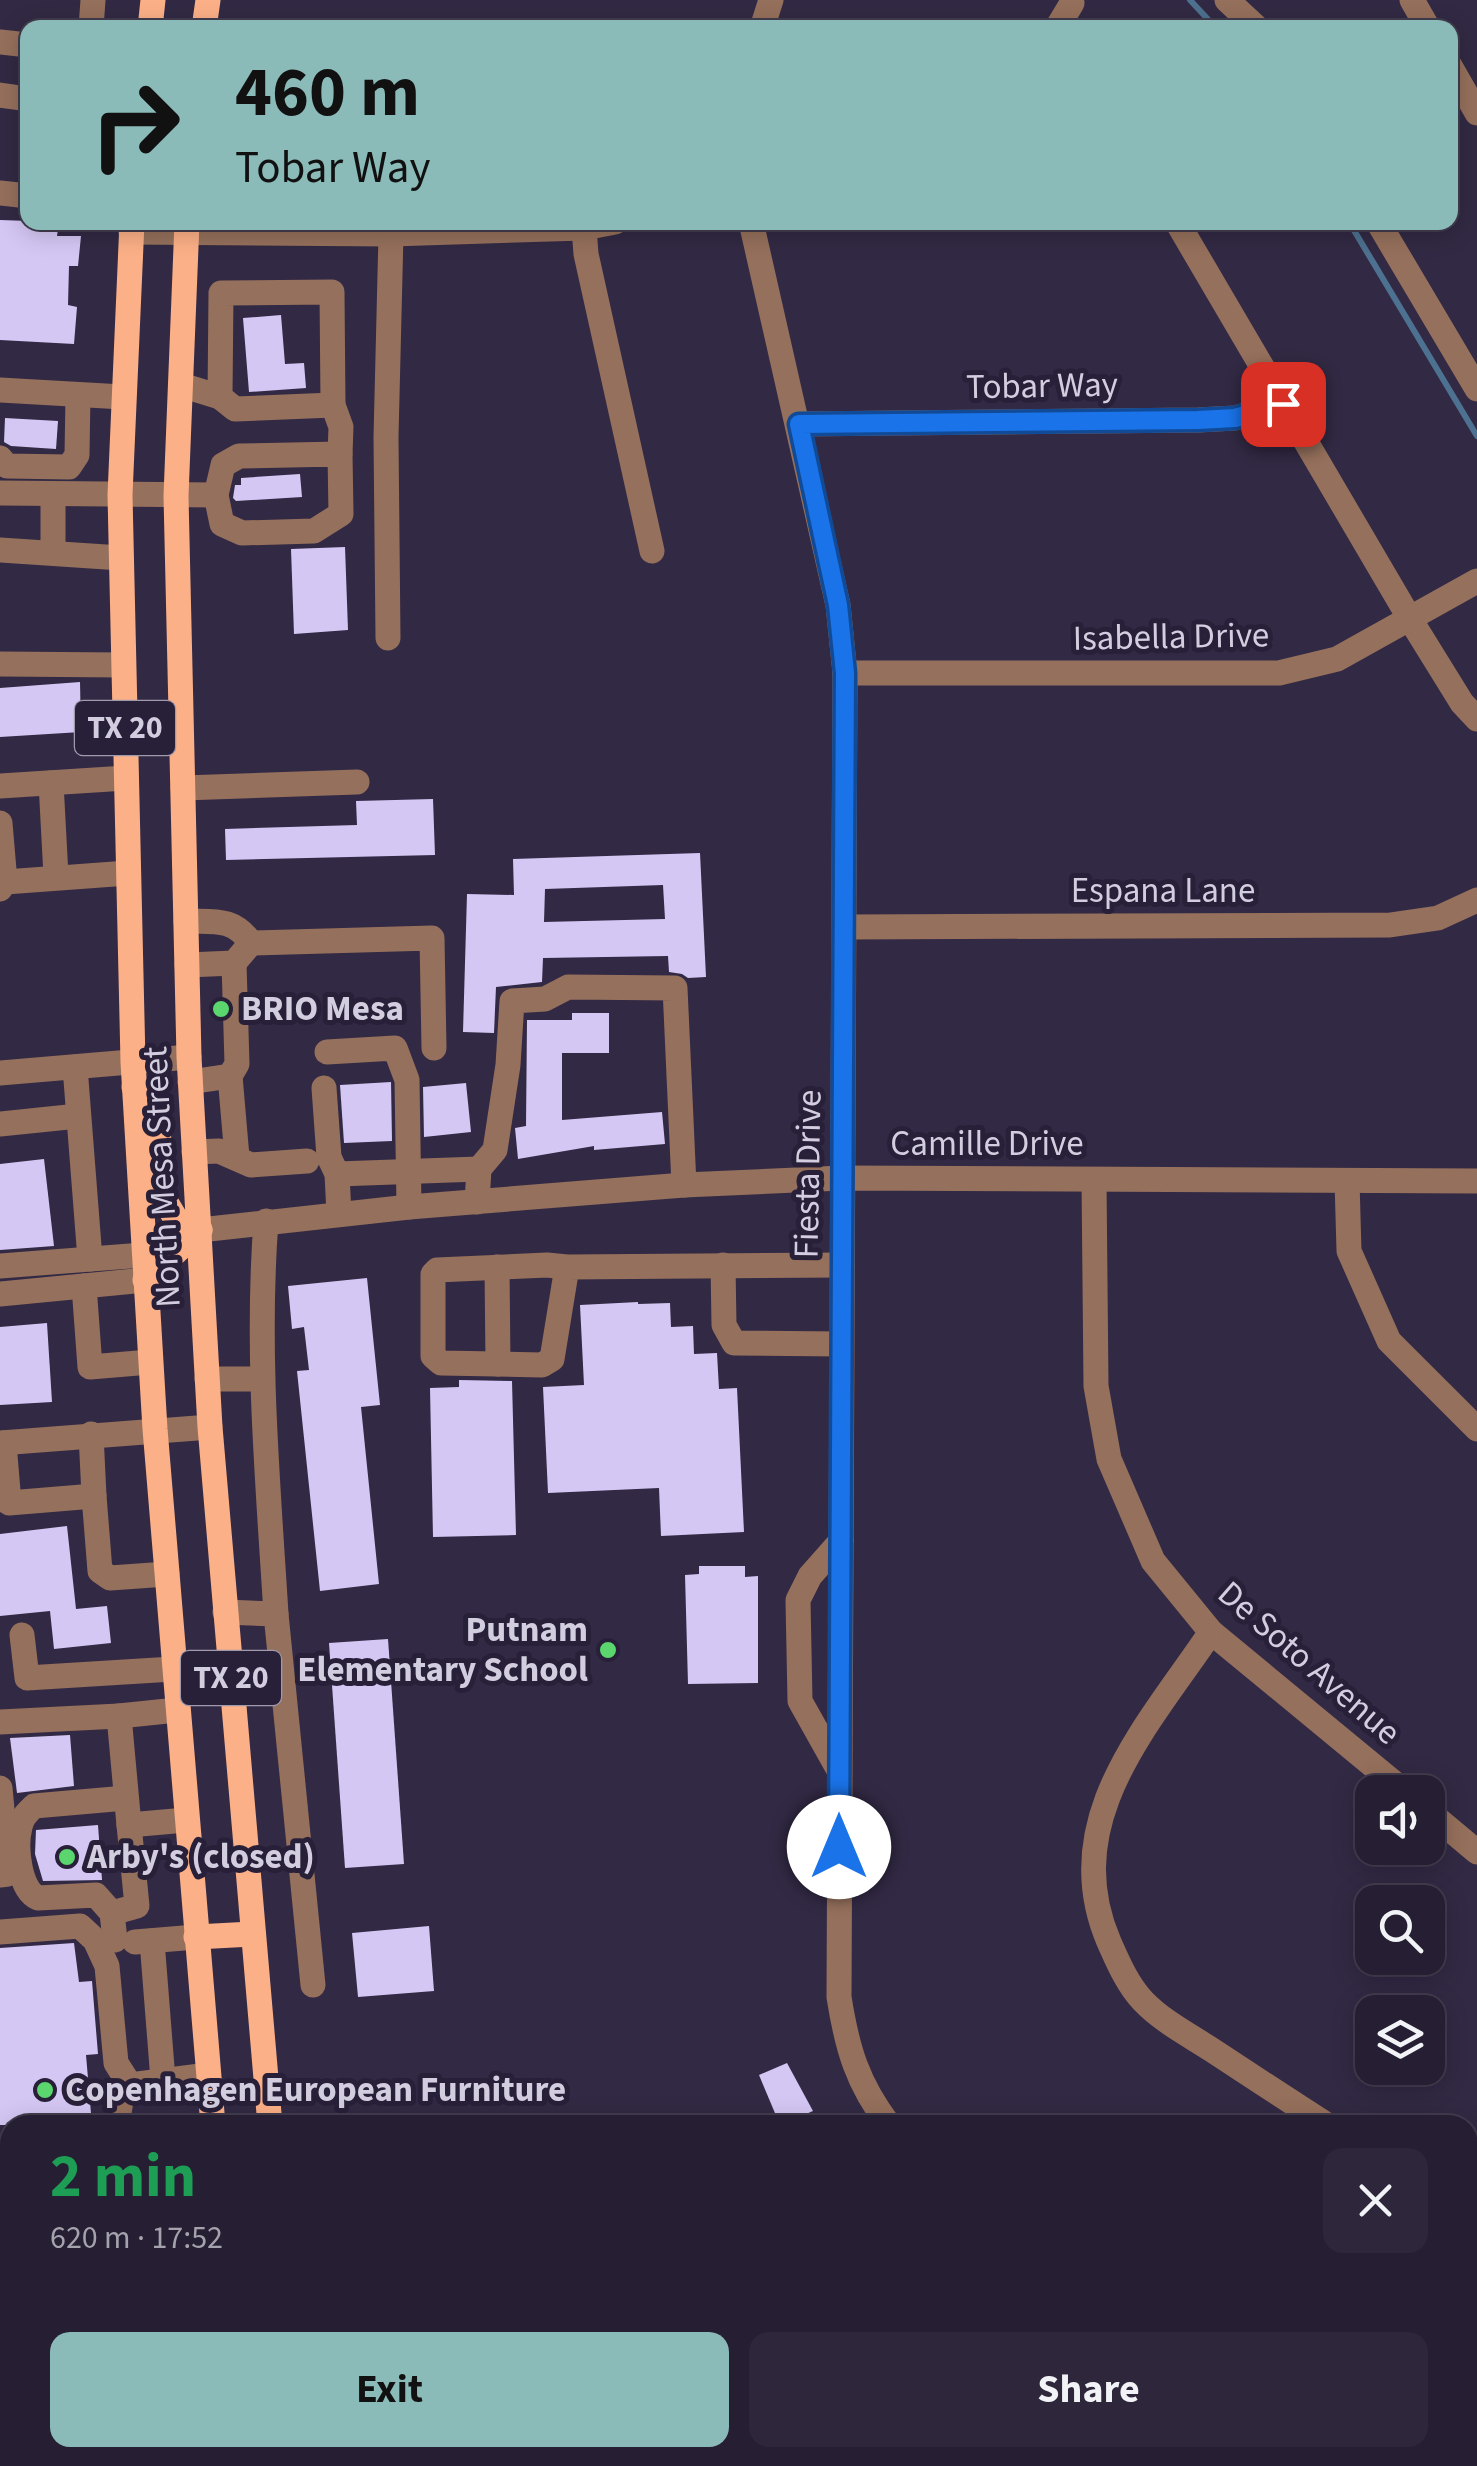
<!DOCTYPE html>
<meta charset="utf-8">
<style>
:root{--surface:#261f33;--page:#2e273b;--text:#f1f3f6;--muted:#a4a2ac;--line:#423d4e;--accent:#8bbbb9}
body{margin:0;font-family:"Source Sans 3",sans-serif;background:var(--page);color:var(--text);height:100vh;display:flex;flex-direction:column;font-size:38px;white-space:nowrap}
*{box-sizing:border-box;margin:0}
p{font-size:32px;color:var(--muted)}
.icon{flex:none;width:55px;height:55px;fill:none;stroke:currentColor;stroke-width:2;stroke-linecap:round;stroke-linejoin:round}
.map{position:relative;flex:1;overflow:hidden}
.sheet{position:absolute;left:0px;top:2115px;width:1478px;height:352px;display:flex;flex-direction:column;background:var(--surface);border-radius:30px 30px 0 0;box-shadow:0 5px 25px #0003,0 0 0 2px var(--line)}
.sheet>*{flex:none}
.hud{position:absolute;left:20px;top:20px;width:1438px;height:210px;border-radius:20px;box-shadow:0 5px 25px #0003,0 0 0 2px var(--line);background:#8bbbb9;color:#111;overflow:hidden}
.tools{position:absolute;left:1355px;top:1775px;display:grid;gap:20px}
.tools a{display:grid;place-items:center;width:90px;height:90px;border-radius:20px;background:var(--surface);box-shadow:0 5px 25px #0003,0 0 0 2px var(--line);font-size:50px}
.pin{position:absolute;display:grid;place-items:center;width:85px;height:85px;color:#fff;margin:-42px;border-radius:20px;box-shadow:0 5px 15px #0006}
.me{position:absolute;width:110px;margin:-55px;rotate:0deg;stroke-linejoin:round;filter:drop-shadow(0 0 8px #0008)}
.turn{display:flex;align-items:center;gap:35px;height:210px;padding:0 50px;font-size:45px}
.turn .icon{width:130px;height:130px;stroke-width:2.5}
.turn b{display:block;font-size:70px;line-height:85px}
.round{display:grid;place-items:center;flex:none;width:105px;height:105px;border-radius:20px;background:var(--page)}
.headline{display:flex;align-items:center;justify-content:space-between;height:170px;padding:0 50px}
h1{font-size:60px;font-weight:700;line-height:75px;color:#1e9e55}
.button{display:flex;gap:20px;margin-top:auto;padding:20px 50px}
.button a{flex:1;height:115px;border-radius:20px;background:var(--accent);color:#111;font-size:40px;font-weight:700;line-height:115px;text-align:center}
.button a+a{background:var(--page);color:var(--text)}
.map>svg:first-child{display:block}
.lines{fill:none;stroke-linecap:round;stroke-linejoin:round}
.stream{stroke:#4d7190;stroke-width:6}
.building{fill:#d5c7f4;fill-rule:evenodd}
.minor{stroke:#95705c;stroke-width:25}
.major{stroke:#fcb087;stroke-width:25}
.route-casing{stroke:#114b97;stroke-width:25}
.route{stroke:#1a73e8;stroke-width:18}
.poi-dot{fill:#5bd56e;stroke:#281f39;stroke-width:4}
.labels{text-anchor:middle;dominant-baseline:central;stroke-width:10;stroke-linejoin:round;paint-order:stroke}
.shield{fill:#281f39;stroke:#a09aad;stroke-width:2.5}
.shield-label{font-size:32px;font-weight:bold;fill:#d3cedf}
.street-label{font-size:35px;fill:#d3cedf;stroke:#281f39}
.poi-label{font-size:35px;font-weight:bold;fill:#d3cedf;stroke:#281f39;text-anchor:start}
</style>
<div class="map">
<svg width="1477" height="2466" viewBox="0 0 1477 2466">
<rect width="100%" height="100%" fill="#322944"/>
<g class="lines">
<g class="stream">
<path d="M1190,0L1216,28"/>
<path d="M1349,222L1477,436"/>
</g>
</g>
<g class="building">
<path d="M0,220L59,222L57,236H81L78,266H69L68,305L77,307L74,344L0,340Z"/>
<path d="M281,315L285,364L304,363L306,388L249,392L243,318Z"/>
<path d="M5,418L58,421L56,449L11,446L4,442Z"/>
<path d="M300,474L302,497L236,501L233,498L235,485H241V478Z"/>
<path d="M345,547L348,630L294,634L291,549Z"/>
<path d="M80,682L81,732L0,737V688Z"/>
<path d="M433,799L435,855L226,860L225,829L357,825L356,801Z"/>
<path d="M700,853L706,977L688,978L682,974L669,972L668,956L543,958L542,982L496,987L494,1033L463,1032L467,894L514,895L513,859ZM663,885L665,919L544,922L545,889Z"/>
<path d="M572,1013H609V1053H562V1120L662,1112L665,1144L594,1150V1146L518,1159L515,1128L526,1126L527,1020H572Z"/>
<path d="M391,1082L392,1141L344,1143L340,1085Z"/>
<path d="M466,1083L471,1132L424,1137L423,1087Z"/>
<path d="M44,1159L54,1246L0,1250V1164Z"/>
<path d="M367,1278L380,1405L361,1407L379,1584L320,1591L297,1371L309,1370L304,1327L292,1329L288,1286Z"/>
<path d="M638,1302V1304L670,1303L671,1327L693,1326L694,1354L717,1353L719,1389L737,1388L744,1532L661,1536L659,1488L548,1493L543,1387L584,1385L580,1305Z"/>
<path d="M47,1323L52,1402L0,1405V1327Z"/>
<path d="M459,1380L512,1381L516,1535L433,1537L430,1388L459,1387Z"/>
<path d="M67,1526L76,1609L107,1606L111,1643L54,1649L50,1611L0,1616V1534Z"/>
<path d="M699,1566H745V1577L758,1576V1683L688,1684L685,1575L699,1574Z"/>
<path d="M388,1639L404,1864L345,1868L329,1643Z"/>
<path d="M70,1735L74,1786L17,1793L10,1738Z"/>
<path d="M98,1825L102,1880L43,1881L35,1854L36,1830Z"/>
<path d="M429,1926L434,1991L358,1997L352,1933Z"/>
<path d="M74,1943L79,1982L92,1981L98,2054L86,2055L92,2125H0V1948Z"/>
<path d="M787,2063L813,2111L780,2125L759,2075Z"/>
</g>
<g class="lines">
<g class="minor">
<path d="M1227,0L1257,28"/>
<path d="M1412,0L1428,28"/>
<path d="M91,28L93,0"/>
<path d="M762,28L771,0"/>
<path d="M1057,28L1072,3"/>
<path d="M0,42L28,45"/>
<path d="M1450,66L1477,113"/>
<path d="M0,95L28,99"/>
<path d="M0,193L28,196"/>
<path d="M751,222L838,605L845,673L839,1997C847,2048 857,2083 889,2125"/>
<path d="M1177,222L1410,619L1462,703L1477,719"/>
<path d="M1378,222L1477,389"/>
<path d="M584,228L586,254L652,551"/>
<path d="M131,232L391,234L584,228L615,222"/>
<path d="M181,385L220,397L221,293L332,292L333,405L341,427L340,454"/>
<path d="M0,390L123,397"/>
<path d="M220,397L235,409L333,405"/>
<path d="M799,424L1198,420L1235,418L1283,404"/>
<path d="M340,454L341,514L314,531L242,533L222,524L216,495L223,465L239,456Z"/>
<path d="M0,458L7,466L69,467L77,455L78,395"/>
<path d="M0,493L216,495"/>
<path d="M0,550L121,558"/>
<path d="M53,553V494"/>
<path d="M388,638L386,437L391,234"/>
<path d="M0,664L123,665"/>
<path d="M845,673H1279L1337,659L1477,581"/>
<path d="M51,783L56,876"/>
<path d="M0,786L126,778"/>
<path d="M183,788L357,782"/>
<path d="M0,823L5,882L0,889"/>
<path d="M5,882L128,873"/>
<path d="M186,921C214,922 233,917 251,943L234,963L187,965"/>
<path d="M846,927L1390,925L1438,918L1477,900"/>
<path d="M251,943L432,938L434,1048"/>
<path d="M327,1052L395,1048L407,1080L409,1207"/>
<path d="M75,1067L90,1259"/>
<path d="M0,1073L189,1057"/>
<path d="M230,1076L237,1157"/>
<path d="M190,1082L230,1076L237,1064L234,963"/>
<path d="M324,1088L329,1157L337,1174L339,1214"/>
<path d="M0,1124L78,1116"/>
<path d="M194,1152L219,1151L251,1165L307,1161"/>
<path d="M337,1174L479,1169"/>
<path d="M1094,1180L1096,1386L1109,1459L1153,1561L1211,1632L1405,1792"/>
<path d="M1347,1181L1349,1251L1389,1341L1477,1429"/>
<path d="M477,1202L479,1169L495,1150L508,1065L512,1001L545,999L568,987L675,988L684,1185"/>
<path d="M266,1221C256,1353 268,1483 276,1614"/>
<path d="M200,1230L409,1207L684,1185L842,1178L1477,1181"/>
<path d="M723,1265L724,1325L734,1343L841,1344"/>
<path d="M0,1266L143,1255"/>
<path d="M497,1267L498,1364"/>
<path d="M567,1267L552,1359L542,1365L441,1363L433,1356V1274L437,1270L547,1265L567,1267L842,1265"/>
<path d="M84,1286L90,1367L150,1362"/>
<path d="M0,1294L145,1280"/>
<path d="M207,1379H261"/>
<path d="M0,1443L210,1427"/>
<path d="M4,1443L9,1503L94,1496L91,1434"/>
<path d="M94,1496L100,1571L110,1578L167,1574"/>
<path d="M225,1612L276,1614L313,1985"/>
<path d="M1211,1632C1147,1727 1057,1821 1109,1942C1118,1962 1127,1984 1143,2001C1162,2021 1189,2035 1212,2050C1250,2075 1288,2100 1327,2125"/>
<path d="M22,1635L27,1678L173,1669"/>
<path d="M177,1710L119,1716L129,1825L186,1820"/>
<path d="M0,1722L119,1716"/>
<path d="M837,1767L800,1701L798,1600L810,1576L841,1541"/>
<path d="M0,1788L8,1874L0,1875"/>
<path d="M1428,1811L1477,1852"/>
<path d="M112,1913L137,1906L129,1825"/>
<path d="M0,1932L80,1926L95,1940L107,1966L116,2063L130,2085"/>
<path d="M115,1940L112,1913L96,1895L38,1898C19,1890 15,1846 20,1827C22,1817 27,1813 34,1806L126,1798"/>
<path d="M152,1941L163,2080"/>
<path d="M135,1942L196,1937"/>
<path d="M117,2125L122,2095L130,2085L208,2075"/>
<path d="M0,2181L10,2180"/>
<path d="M1468,2217L1477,2223"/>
<path d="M1373,2458L1385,2466"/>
</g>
<g class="major">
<path d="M150,28L153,0"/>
<path d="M204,28L208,0"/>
<path d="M132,222L120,495L133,1062L155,1429L213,2125"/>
<path d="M187,222L176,496L189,1057L210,1427L270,2125"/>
<path d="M134,1087L156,1106L164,1199L176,1219L200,1230"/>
<path d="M145,1280L200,1230"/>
<path d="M196,1937L252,1934"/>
<path d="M243,2458V2466"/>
<path d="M300,2458L301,2466"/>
</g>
</g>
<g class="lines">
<g class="route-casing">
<path id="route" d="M839,1847L845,673L838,605L799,424L1198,420L1235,418L1283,404"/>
</g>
<use href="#route" class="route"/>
</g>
<g class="poi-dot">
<circle cx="221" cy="1009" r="10"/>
<circle cx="608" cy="1650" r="10"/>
<circle cx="67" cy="1857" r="10"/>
<circle cx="45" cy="2090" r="10"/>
</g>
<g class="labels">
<g class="shield">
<rect x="75" y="701" width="100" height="54" rx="8"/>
<rect x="181" y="1651" width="100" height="54" rx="8"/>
</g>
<g class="shield-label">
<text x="125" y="728">TX 20</text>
<text x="231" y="1678">TX 20</text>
</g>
<g class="street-label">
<text transform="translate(1042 386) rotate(-1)">Tobar Way</text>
<text transform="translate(1171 637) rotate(-1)">Isabella Drive</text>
<text x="1163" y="891">Espana Lane</text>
<text x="987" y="1144">Camille Drive</text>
<text transform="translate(808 1174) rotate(-89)">Fiesta Drive</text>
<text transform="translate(162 1177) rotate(-93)">North Mesa Street</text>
<text transform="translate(1309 1663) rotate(41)">De Soto Avenue</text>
</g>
<g class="poi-label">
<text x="241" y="1009">BRIO Mesa</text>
<text x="588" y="1630" text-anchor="end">Putnam<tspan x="588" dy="40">Elementary School</tspan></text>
<text x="87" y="1857">Arby's (closed)</text>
<text x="65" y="2090">Copenhagen European Furniture</text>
</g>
</g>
</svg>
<div class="tools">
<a><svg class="icon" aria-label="sound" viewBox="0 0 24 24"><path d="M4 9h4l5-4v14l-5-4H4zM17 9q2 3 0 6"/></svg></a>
<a><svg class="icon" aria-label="search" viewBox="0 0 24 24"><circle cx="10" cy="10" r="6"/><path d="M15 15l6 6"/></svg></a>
<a><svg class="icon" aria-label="layers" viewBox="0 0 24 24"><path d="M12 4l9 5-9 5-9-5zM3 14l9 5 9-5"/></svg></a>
</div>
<div class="pin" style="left:1283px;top:404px;background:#d93025"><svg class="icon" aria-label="arrive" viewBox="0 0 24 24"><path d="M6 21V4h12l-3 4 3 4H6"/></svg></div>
<svg class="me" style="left:839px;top:1847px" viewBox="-20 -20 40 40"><circle r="19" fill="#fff"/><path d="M0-13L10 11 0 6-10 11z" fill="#1a73e8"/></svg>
<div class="hud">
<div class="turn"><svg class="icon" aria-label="right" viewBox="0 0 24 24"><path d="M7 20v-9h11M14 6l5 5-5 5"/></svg><div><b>460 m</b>Tobar Way</div></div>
</div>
<section class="sheet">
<div class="headline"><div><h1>2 min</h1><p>620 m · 17:52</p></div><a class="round"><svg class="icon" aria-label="close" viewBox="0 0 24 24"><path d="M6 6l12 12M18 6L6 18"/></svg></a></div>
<div class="button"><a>Exit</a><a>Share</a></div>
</section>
</div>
